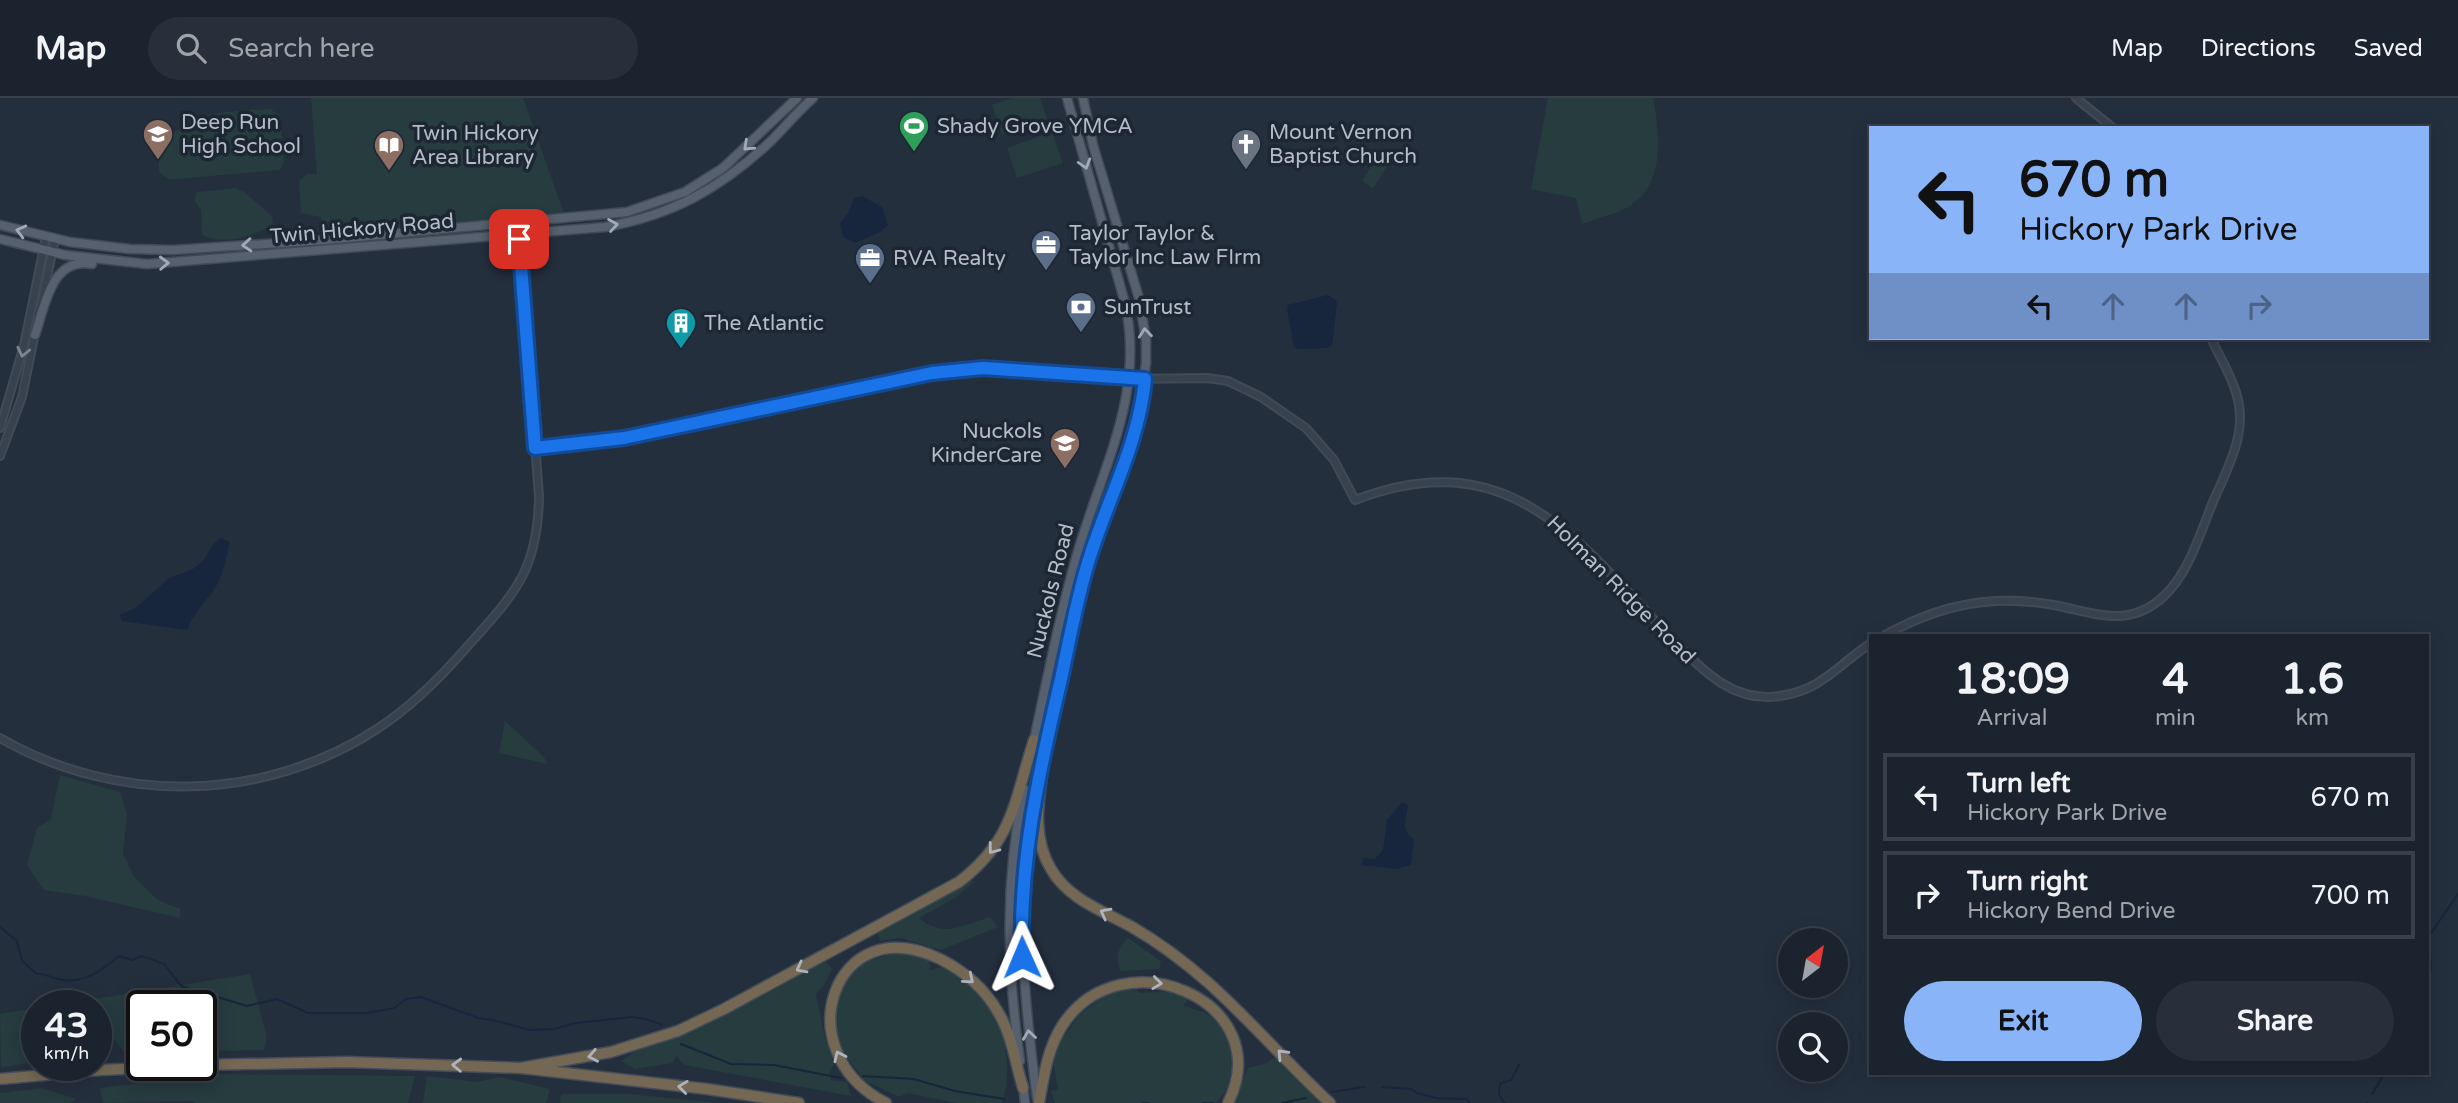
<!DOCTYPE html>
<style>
:root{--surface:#1b232e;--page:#282f3a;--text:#f1f3f6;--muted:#a0a4aa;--line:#39404a;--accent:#8ab4f8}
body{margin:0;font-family:"Varela Round",sans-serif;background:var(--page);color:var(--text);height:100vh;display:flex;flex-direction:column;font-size:26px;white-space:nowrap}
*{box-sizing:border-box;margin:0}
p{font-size:23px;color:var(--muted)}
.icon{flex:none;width:38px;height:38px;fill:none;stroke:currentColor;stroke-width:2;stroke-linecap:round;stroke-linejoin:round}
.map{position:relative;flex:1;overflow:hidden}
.side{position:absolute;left:1869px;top:536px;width:560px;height:441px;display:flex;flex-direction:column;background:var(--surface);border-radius:0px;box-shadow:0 4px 18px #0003,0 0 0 2px var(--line)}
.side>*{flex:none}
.banner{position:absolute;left:1869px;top:28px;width:560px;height:214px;border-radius:0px;box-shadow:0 4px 18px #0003,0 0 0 2px var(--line);background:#8ab4f8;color:#111;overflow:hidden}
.needle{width:46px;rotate:31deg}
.buttons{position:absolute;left:1778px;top:830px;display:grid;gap:14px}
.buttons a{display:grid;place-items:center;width:70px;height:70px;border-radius:50%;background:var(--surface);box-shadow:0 4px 18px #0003,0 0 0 2px var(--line);font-size:35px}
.speed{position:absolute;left:21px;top:892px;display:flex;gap:14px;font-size:35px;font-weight:700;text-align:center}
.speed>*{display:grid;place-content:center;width:91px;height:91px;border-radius:50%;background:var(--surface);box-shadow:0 4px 18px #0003,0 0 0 2px var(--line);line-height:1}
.speed small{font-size:18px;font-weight:400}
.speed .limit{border:4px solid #111;border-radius:10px;background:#fff;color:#111}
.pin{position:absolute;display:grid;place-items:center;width:60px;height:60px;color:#fff;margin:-30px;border-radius:14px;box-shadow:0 4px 10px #0006}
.me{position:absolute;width:77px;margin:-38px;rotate:359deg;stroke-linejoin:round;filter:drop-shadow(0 0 5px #0008)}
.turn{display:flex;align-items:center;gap:24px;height:147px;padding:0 35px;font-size:32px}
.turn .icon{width:91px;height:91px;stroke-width:2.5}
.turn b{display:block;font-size:49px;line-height:60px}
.lanes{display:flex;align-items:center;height:66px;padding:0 35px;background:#0003;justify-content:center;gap:35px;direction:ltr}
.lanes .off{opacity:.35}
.eta{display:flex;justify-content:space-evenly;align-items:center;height:119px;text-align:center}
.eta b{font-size:42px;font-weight:800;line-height:49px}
.cta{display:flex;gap:14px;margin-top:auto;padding:14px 35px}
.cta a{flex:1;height:80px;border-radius:42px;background:var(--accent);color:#111;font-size:28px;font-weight:800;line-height:80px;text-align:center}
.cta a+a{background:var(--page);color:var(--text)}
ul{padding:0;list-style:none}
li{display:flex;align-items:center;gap:21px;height:88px;margin:0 14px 10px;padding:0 21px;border:4px solid var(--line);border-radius:0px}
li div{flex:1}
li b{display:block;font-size:26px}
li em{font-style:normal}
header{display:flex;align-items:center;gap:42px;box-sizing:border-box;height:98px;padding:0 35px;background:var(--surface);border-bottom:2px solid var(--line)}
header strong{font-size:33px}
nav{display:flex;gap:38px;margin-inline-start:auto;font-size:24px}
.search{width:490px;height:63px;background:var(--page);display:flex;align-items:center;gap:18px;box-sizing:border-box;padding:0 24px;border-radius:38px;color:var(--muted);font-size:26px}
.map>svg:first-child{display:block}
.green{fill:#263c3f}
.water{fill:#17263c}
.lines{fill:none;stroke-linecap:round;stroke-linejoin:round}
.stream{stroke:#17263c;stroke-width:2}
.minor-casing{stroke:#414a57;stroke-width:10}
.major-casing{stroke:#414a57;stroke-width:11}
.highway-casing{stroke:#434c59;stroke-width:13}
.minor{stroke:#38414e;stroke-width:6}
.major{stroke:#56606e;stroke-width:8}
.highway{stroke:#746855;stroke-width:10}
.oneway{stroke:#a1aab7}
.oneway2{stroke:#7c8592}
.oneway3{stroke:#aeb4bd}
.route-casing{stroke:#114b97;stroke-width:18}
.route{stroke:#1a73e8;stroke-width:12}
.labels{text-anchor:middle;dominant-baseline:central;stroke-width:7;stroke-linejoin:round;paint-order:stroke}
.poi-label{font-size:21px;fill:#b4bcc9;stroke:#1d2633;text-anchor:start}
.street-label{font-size:21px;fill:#b4bcc9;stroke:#1d2633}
</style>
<header>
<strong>Map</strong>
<div class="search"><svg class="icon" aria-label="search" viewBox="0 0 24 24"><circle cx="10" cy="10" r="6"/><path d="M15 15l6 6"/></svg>Search here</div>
<nav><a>Map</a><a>Directions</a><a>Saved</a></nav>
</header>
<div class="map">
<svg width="2458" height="1005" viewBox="0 0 2458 1005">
<rect width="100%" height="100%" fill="#242f3e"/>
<g class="green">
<path d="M311,0H523L565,118L388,135L322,136L321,119L301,115L299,83L307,76H317Z"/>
<path d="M1012,0H1040L1047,21L1002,37L992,7Z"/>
<path d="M1548,0H1653C1660,36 1666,87 1628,109C1614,117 1597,120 1582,126L1576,100L1531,91Z"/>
<path d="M271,11L280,20L284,62L282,69L279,72L176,81H169L160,75C157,66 160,58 164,49C184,11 234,13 271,11Z"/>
<path d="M1052,34L1063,65L1017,80L1007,50Z"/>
<path d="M1377,60L1388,67L1373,90L1362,83Z"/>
<path d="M235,90L244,94L272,118L273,126C254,138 224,148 202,137L201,112L194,102L197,94Z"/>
<path d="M505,623L544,659L547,666L499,655Z"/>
<path d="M60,677L120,694L127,717L123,755L134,779L158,802L180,811V820L85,798L44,792L27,767L37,730L51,721Z"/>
<path d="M969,781L974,784L955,800L919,820C944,841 962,827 990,819L998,829L941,852L901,840L880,843L877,833Z"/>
<path d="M1128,840L1161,863L1159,871L1121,873C1114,859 1118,851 1128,840Z"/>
<path d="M899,854L931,862L930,872L946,868C955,874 966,880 973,888C1003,917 1015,965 1002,1005H956L908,995L899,999L865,983L844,956L832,930L834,908L845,879L865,864Z"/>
<path d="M825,863L832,871L824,887L816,896L825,940L834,966L829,974L831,982L847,984L851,998L685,967L676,958L673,965L635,971L621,963L636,953L715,921Z"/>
<path d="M250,876L267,939L264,952L201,953V908H142V955H125L109,935L98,939L100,956H96V908H51Z"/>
<path d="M1135,888L1139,895L1180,893L1188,901L1183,907C1190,911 1196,911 1203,914C1229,926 1236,962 1228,987C1226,993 1220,1000 1216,1005H1055L1051,993L1058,991L1053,964L1062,941L1080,916L1111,893Z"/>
<path d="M37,910V964L1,969L0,916Z"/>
<path d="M1275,959L1325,1005H1232L1248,970L1267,965Z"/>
<path d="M219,976L415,978L408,1005H196L192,1003L103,1005L100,990Z"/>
<path d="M427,978L477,984L500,979L550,991L546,1005H423Z"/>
<path d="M42,990L76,1001L70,1005H0V995Z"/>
<path d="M561,996H631L718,1005H560Z"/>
</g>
<g class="water">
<path d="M862,98L882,109L888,127L880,134L855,145L843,139L840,125L848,115L854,100Z"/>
<path d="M1328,197L1336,202L1337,206L1332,247L1328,250L1298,251L1294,249L1287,211L1288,207Z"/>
<path d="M221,440L230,444C226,460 223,479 213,493C203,507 193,516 187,532L122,523L119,517L136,510L169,480L193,471L203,463L213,446Z"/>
<path d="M1402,704L1408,707C1406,723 1400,732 1414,741L1411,767L1396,771L1361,767L1364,760L1375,761L1383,752L1387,722Z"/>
</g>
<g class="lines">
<g class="stream">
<path d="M0,829L17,843L22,863L37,876C46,875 50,880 58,881C83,887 101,873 119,858L132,862L142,858L164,866L181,888L247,908L277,901L308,915H367L394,910L406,901L421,899L478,920L493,922L530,932L554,931L576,925L632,919L646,921L662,927"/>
<path d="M2427,881L2431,874L2429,838L2458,796"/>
<path d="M681,946L731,966L774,967L841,980"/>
<path d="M863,978L914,981L955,993L1004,1001"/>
<path d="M1382,989L1411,991L1417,995L1436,1000L1466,1001L1470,1005"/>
<path d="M1332,994L1364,989"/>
<path d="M2372,996L2385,975"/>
<path d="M1142,1005H1148"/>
<path d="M1203,1005H1213"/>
<path d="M1282,1005L1306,1000"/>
<path d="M1505,1005C1499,1000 1497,992 1501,985L1511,982L1519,967"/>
<path d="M2366,1005L2367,1004"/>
</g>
<g class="minor-casing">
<g id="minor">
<path d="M2076,0L2113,30"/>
<path d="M41,208L55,141"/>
<path d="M0,330L24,247L46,139"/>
<path d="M535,350L624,340L932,275L983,270L1130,281L1207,280L1228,283L1261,299L1306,330L1334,362L1355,402C1511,342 1580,445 1676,545C1705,575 1735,605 1780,598C1822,592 1838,567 1871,545"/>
<path d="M0,358L22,299L35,235"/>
<path d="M1885,537C1920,518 1955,505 1996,503C2017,502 2038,504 2059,508C2098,516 2130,530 2164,498C2189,475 2200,435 2213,404C2227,371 2248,335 2237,298C2232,278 2219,258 2211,240"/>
<path d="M0,640C117,707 263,705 377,631C411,609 440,580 466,550C514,496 538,474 539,398L519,135"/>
</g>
</g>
<g class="major-casing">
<g id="major">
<path d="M0,127L70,144L130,151L173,152L325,142L627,114L685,94L723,70L797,0"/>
<path d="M0,141L65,157L147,166L605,129C673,117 721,90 771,43C785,29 798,13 813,0"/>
<path d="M35,237C45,208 51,159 92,166"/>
<path d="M1033,647C1046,586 1058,524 1075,464C1099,375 1146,300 1125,205L1067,0"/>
<path d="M1045,650L1087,467L1139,319L1146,265V242L1139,200L1093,47L1083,0"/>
<path d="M1036,697C1014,803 1023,894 1037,1000"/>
<path d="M1020,963C1007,869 1004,784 1024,691"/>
<path d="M1023,986L1025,1005"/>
</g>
</g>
<g class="highway-casing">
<g id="highway">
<path d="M1046,647C1042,689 1028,733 1051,771C1068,801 1103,813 1132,829C1215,877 1262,942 1330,1005"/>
<path d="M201,967L346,964L521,970L707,991L799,1005"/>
<path d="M521,970L611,954L678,933L724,911L959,784C1014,742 1014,703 1034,642"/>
<path d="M0,981L101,972L190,968"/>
<path d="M886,1005C785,954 833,809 940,861C964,873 985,891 998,914C1012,937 1015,964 1023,990"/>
<path d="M1039,1005C1044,978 1047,952 1062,928C1121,836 1279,903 1228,1005"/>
</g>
</g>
<use href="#minor" class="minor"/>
<use href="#major" class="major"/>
<use href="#highway" class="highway"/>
</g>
<defs><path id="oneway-chevron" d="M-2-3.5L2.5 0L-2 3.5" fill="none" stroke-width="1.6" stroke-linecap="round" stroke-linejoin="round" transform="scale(1.75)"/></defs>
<g class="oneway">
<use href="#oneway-chevron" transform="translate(748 48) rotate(137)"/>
<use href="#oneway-chevron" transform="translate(1085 66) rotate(73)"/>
<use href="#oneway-chevron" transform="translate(613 127) rotate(-9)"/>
<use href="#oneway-chevron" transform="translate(21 133) rotate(-166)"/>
<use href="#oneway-chevron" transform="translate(247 147) rotate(176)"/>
<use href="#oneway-chevron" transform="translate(164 165) rotate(-2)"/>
<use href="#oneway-chevron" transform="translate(1145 235) rotate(-96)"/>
<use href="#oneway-chevron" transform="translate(1029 937) rotate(-98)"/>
</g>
<use class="oneway2" href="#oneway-chevron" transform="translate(23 254) rotate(103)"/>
<g class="oneway3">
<use href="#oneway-chevron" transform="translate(993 751) rotate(127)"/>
<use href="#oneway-chevron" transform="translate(1105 815) rotate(-152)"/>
<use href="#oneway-chevron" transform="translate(801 870) rotate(152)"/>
<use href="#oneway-chevron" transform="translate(969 881) rotate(40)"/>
<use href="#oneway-chevron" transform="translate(1157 885) rotate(7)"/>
<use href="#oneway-chevron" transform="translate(1282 956) rotate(-133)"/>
<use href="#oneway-chevron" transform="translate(593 958) rotate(169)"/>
<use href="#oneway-chevron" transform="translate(839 958) rotate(-115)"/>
<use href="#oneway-chevron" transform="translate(457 967) rotate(-178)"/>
<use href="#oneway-chevron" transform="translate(683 989) rotate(-173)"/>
</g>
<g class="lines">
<g class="route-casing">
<path id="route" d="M519,141L535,350L624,340L932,275L983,270L1145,281C1139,347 1105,406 1087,468C1076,505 1069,544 1061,581C1039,673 1019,764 1022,859"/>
</g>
<use href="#route" class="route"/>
</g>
<defs>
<g id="stadium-pin" transform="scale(1.575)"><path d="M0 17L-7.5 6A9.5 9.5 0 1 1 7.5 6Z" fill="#2e9e5b" stroke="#1d2633"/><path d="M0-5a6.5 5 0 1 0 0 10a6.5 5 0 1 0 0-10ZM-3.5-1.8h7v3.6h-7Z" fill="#fff"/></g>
<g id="school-pin" transform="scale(1.575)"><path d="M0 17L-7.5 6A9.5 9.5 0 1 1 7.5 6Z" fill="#8d6e63" stroke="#1d2633"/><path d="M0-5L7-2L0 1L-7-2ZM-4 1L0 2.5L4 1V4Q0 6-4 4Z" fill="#fff"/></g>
<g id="church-pin" transform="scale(1.575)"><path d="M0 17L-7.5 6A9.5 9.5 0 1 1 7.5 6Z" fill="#6b7280" stroke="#1d2633"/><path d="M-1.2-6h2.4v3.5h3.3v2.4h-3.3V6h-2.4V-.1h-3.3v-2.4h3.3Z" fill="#fff"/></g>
<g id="library-pin" transform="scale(1.575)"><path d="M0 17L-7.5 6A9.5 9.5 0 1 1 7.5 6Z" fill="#8d6e63" stroke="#1d2633"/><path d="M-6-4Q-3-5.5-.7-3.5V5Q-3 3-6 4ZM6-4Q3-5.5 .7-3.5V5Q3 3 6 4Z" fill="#fff"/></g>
<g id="office-pin" transform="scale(1.575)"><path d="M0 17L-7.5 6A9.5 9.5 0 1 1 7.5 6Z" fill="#5c6f8a" stroke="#1d2633"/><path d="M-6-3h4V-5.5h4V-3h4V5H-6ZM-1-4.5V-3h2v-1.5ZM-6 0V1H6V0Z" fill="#fff"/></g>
<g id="bank-pin" transform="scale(1.575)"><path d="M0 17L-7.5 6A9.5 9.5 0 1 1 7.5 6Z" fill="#5c6f8a" stroke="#1d2633"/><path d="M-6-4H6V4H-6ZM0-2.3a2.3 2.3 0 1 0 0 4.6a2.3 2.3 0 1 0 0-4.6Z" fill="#fff"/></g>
<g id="building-pin" transform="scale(1.575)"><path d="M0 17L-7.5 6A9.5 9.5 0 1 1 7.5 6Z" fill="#0f9aa8" stroke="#1d2633"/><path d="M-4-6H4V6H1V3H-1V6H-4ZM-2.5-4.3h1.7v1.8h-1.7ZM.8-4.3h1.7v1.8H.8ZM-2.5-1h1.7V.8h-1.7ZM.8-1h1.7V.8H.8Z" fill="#fff"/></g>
</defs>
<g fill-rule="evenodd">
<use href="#stadium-pin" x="914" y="28"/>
<use href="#school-pin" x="158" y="36"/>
<use href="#church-pin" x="1246" y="46"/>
<use href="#library-pin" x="389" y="47"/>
<use href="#office-pin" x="1046" y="147"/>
<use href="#office-pin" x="870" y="160"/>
<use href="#bank-pin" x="1081" y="209"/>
<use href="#building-pin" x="681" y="225"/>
<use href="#school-pin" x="1065" y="345"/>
</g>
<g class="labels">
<g class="poi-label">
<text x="181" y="24">Deep Run<tspan x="181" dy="24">High School</tspan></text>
<text x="937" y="28">Shady Grove YMCA</text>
<text x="1269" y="34">Mount Vernon<tspan x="1269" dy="24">Baptist Church</tspan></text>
<text x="412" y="35">Twin Hickory<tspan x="412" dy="24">Area Library</tspan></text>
<text x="1069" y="135">Taylor Taylor &amp;<tspan x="1069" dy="24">Taylor Inc Law FIrm</tspan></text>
<text x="893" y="160">RVA Realty</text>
<text x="1104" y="209">SunTrust</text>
<text x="704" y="225">The Atlantic</text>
<text x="1042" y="333" text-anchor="end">Nuckols<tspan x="1042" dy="24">KinderCare</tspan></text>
</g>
<g class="street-label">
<text transform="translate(362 131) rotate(-5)">Twin Hickory Road</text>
<text transform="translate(1621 492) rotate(45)">Holman Ridge Road</text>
<text transform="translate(1051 493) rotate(-76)">Nuckols Road</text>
</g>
</g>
</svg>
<div class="buttons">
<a><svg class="needle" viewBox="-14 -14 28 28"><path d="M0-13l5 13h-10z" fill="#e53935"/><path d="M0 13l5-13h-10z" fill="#a0a4aa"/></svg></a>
<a><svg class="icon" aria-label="search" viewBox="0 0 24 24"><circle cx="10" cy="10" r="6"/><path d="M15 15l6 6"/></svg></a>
</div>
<div class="speed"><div>43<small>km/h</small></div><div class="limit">50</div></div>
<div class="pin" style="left:519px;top:141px;background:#d93025"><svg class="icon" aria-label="arrive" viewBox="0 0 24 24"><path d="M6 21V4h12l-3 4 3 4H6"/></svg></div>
<svg class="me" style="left:1022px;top:859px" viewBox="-20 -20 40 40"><path d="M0-17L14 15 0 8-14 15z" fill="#1a73e8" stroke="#fff" stroke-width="4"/></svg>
<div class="banner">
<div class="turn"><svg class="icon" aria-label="left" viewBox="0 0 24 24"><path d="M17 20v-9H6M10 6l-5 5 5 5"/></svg><div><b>670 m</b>Hickory Park Drive</div></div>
<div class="lanes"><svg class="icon" aria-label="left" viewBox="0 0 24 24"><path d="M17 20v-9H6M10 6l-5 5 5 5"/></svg><svg class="icon off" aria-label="ahead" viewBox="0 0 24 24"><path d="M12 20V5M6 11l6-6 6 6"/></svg><svg class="icon off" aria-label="ahead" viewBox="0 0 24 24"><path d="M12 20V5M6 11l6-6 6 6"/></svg><svg class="icon off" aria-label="right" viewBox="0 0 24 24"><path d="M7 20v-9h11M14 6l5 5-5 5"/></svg></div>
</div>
<section class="side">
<div class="eta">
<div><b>18:09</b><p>Arrival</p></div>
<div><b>4</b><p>min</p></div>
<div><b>1.6</b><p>km</p></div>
</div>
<ul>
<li><svg class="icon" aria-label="left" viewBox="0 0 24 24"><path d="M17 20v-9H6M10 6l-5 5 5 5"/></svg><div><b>Turn left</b><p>Hickory Park Drive</p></div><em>670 m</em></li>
<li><svg class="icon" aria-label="right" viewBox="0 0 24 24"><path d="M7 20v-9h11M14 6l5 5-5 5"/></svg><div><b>Turn right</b><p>Hickory Bend Drive</p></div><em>700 m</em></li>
</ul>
<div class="cta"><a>Exit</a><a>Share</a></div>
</section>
</div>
